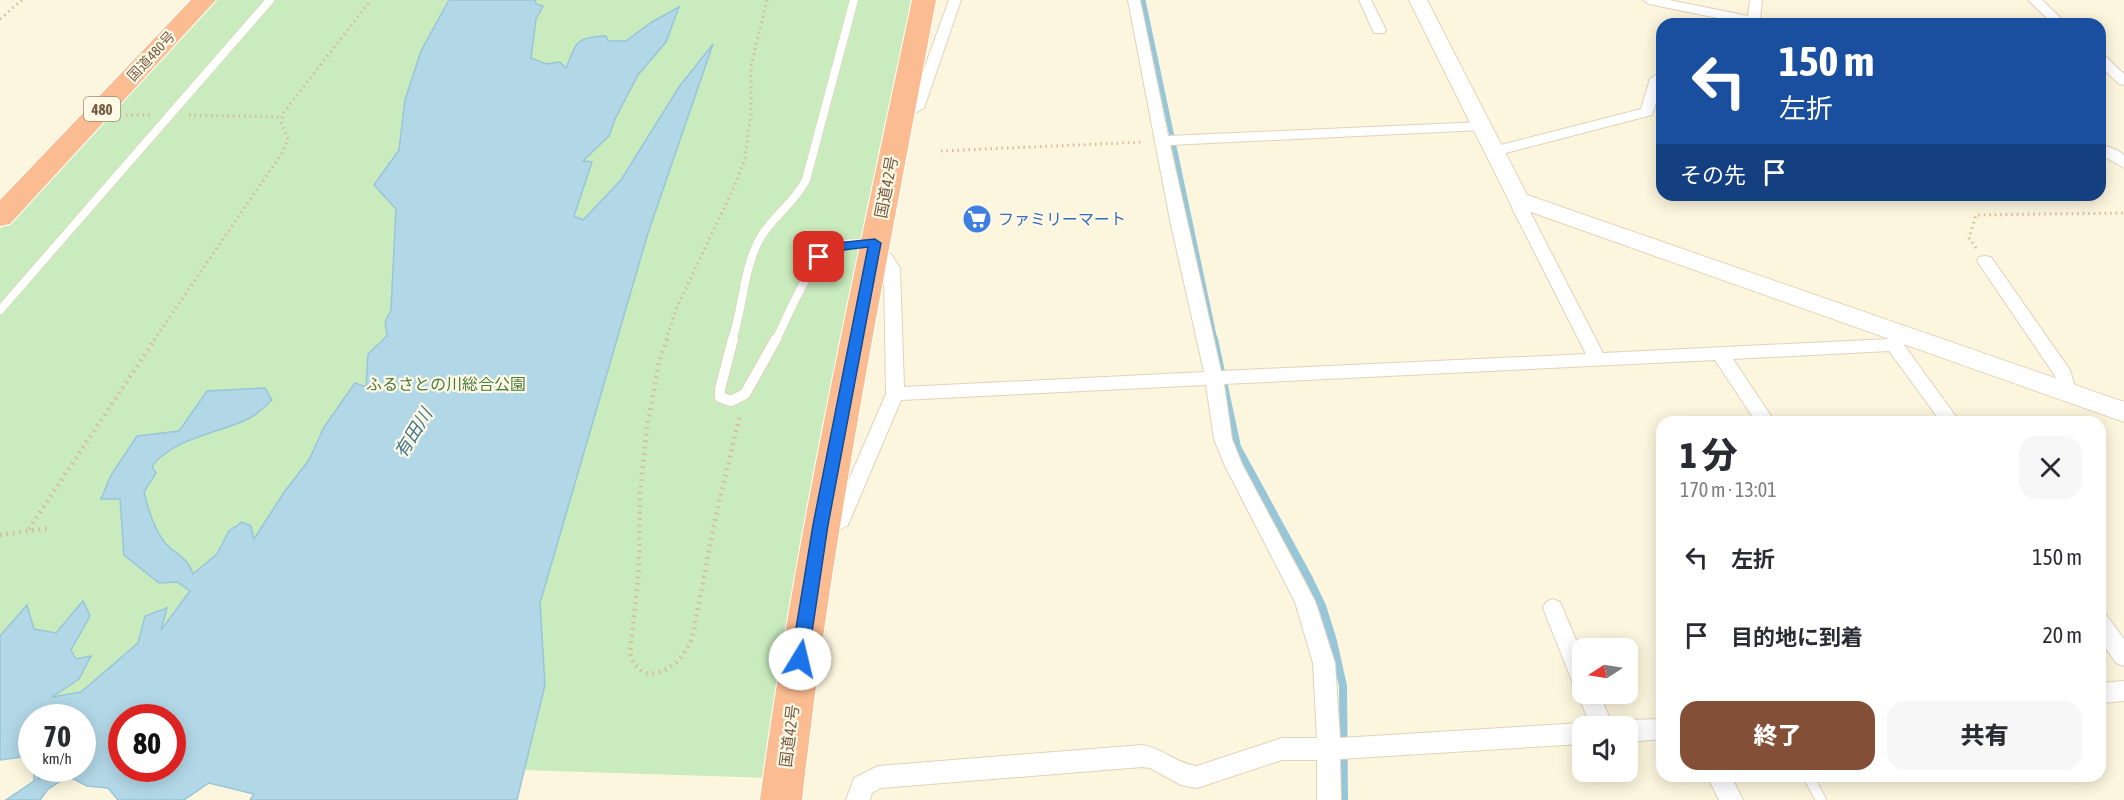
<!DOCTYPE html>
<html lang="ja">
<meta charset="utf-8">
<style>
:root{--surface:#fff;--page:#f7f7f7;--text:#2b2b33;--muted:#7c7c81;--accent:#835037}
body{margin:0;font-family:"Asap Condensed","Noto Sans JP",sans-serif;background:var(--page);color:var(--text);height:100vh;display:flex;flex-direction:column;font-size:22px;white-space:nowrap}
*{box-sizing:border-box;margin:0}
p{font-size:20px;color:var(--muted)}
.icon{flex:none;width:33px;height:33px;fill:none;stroke:currentColor;stroke-width:2;stroke-linecap:round;stroke-linejoin:round}
.map{position:relative;flex:1;overflow:hidden}
.sheet{position:absolute;left:1656px;top:416px;width:450px;height:366px;display:flex;flex-direction:column;background:var(--surface);border-radius:18px;box-shadow:0 3px 15px #0003}
.sheet>*{flex:none}
.top-card{position:absolute;left:1656px;top:18px;width:450px;height:183px;border-radius:18px;box-shadow:0 3px 15px #0003;background:#1a4fa0;color:#fff;overflow:hidden}
.needle{width:39px;rotate:258deg}
.fabs{position:absolute;left:1572px;top:638px;display:grid;gap:12px}
.fabs a{display:grid;place-items:center;width:66px;height:66px;border-radius:12px;background:var(--surface);box-shadow:0 3px 15px #0003;font-size:30px}
.speed{position:absolute;left:18px;top:704px;display:flex;gap:12px;font-size:30px;font-weight:700;text-align:center}
.speed>*{display:grid;place-content:center;width:78px;height:78px;border-radius:50%;background:var(--surface);box-shadow:0 3px 15px #0003;line-height:1}
.speed small{font-size:15px;font-weight:400}
.speed .limit{border:9px solid #d22;background:#fff;color:#111}
.pin{position:absolute;display:grid;place-items:center;width:51px;height:51px;color:#fff;margin:-26px;border-radius:12px;box-shadow:0 3px 9px #0006}
.me{position:absolute;width:66px;margin:-33px;rotate:9deg;stroke-linejoin:round;filter:drop-shadow(0 0 4px #0008)}
.turn{display:flex;align-items:center;gap:21px;height:126px;padding:0 24px;font-size:27px}
.turn .icon{width:78px;height:78px;stroke-width:2.5}
.turn b{display:block;font-size:42px;line-height:51px}
.then{display:flex;align-items:center;height:57px;padding:0 24px;background:#0003;gap:12px;font-size:22px}
.round{display:grid;place-items:center;flex:none;width:63px;height:63px;border-radius:18px;background:var(--page)}
.head{display:flex;align-items:center;justify-content:space-between;height:102px;padding:0 24px}
h1{font-size:36px;font-weight:800;line-height:45px}
.primary-button{display:flex;gap:12px;margin-top:auto;padding:12px 24px}
.primary-button a{flex:1;height:69px;border-radius:18px;background:var(--accent);color:#fff;font-size:24px;font-weight:800;line-height:69px;text-align:center}
.primary-button a+a{background:var(--page);color:var(--text)}
ul{padding:0;list-style:none}
li{display:flex;align-items:center;gap:18px;height:78px;padding:0 24px}
li div{flex:1}
li b{display:block;font-size:22px}
li em{font-style:normal}
.map>svg:first-child{display:block}
.green{fill:#c9ebbd}
.water{fill:#b2d8e7;stroke:#98c6d9;stroke-width:1.5;fill-rule:evenodd}
.lines{fill:none;stroke-linecap:round;stroke-linejoin:round}
.stream-far1{stroke:#98c6d9;stroke-width:5}
.stream{stroke:#98c6d9;stroke-width:8}
.lane-far1-casing{stroke:#e1d2ba;stroke-width:9}
.lane-casing{stroke:#e1d2ba;stroke-width:12}
.street-casing{stroke:#e1d2ba;stroke-width:2}
.secondary-casing{stroke:#e7d4b8;stroke-width:2}
.highway-casing{stroke:#fff;stroke-width:2}
.path-far1{stroke:#d8ba98;stroke-width:3;stroke-dasharray:1.5 4;stroke-linecap:butt}
.path{stroke:#d8ba98;stroke-width:4.5;stroke-dasharray:1.5 5;stroke-linecap:butt}
.lane-far1{stroke:#fff;stroke-width:8}
.lane{stroke:#fff;stroke-width:10}
.street{fill:#fff;fill-rule:evenodd}
.secondary{fill:#fff;fill-rule:evenodd}
.highway{fill:#fbbc91;fill-rule:evenodd}
.route{fill:#1a73e8;stroke:#114b97;stroke-width:1.5}
.labels{text-anchor:middle;dominant-baseline:central;stroke-width:4.5;stroke-linejoin:round;paint-order:stroke}
.far-street-label{font-size:14px;fill:#745d45;stroke:#fff9e6}
.shield{fill:#fff9e6;stroke:#9e8c75;stroke-width:1.5}
.shield-label{font-size:15px;font-weight:bold;fill:#745d45}
.street-label{font-size:16px;fill:#745d45;stroke:#fff9e6}
.shop-label{font-size:16px;fill:#366cbe;stroke:#fff9e6;text-anchor:start}
.park-label{font-size:16px;fill:#467b3d;stroke:#fff9e6}
.water-label{font-size:18px;font-style:italic;fill:#417890;stroke:#fff9e6}
</style>
<div class="map">
<svg width="2124" height="800" viewBox="0 0 2124 800">
<rect width="100%" height="100%" fill="#fdf6de"/>
<path class="green" d="M214,0H916L774,778L173,759L172,717H32L0,757V229Z"/>
<path class="water" d="M449,0H535L536,4L543,6L536,19L531,58L546,64L560,62L566,68C577,42 575,37 606,36L608,41H626L652,22L679,7L666,42L638,75L615,119L609,136L583,161L592,162L574,216L583,220L621,180L679,87L713,44L648,233L540,603L545,685L517,800H250L254,794L209,783L184,800H118L108,788L87,786L68,776L48,789L40,800H6L34,781V768H45L38,779L54,774L61,768H82V717H32L31,760L22,757L0,760V636L27,605L34,629L56,633L83,601L90,616L71,650L76,659L91,656L79,679L52,697L81,692L138,643L145,616L167,608L161,630L190,591L177,582L159,583L124,555L120,499H101L111,475L137,436L179,431L207,391L265,388L272,400C265,406 258,414 250,418C218,434 175,437 152,466L156,473L144,492C148,509 154,530 166,544C177,555 188,558 193,574L217,554L229,531L242,522L251,526L254,539L285,491L309,460L324,427L355,383L366,387L368,354L387,336L385,322L391,310L396,209L374,185L399,150L405,100L421,51ZM122,717H172V768H122Z"/>
<g class="lines">
<path class="stream-far1" d="M1143,0L1215,340"/>
<path class="stream" d="M1214,339L1237,447L1308,577L1322,606L1333,641L1343,686L1344,800"/>
<g class="lane-far1-casing">
<g id="lane-far1">
<path d="M0,310L270,0"/>
<path d="M732,340C743,308 743,272 758,242C770,218 794,204 806,180L854,0"/>
<path d="M776,340C787,318 811,259 831,248C844,242 859,243 873,243"/>
</g>
</g>
<g class="lane-casing">
<g id="lane">
<path d="M733,339L720,389V397L731,401L745,394L776,339"/>
<path d="M1808,776L1821,800"/>
</g>
</g>
<g class="street-casing">
<g id="street">
<path d="M949,0H961L924,108L917,112L896,114L894,111L896,108L911,105Z"/>
<path d="M1128,0H1140L1168,136L1482,122L1489,126L1482,130L1170,145L1221,371L1586,354L1512,208L1511,200L1519,195L1527,200L1528,208L1603,353L1889,339C1896,332 1899,328 1909,331L1912,335L1904,345L1960,422H1941L1889,351L1733,359L1775,422H1756L1715,360L1224,384L1232,439L1242,464L1315,601L1335,663L1340,738L1582,723L1589,726H1582V744L1340,759L1341,800H1317V760H1282L1197,788L1181,785L1150,768L1142,767L881,788L872,793L870,800H846L854,778L878,766L1142,745C1162,748 1177,764 1197,766L1282,738H1317L1313,663L1295,602L1224,464L1214,439L1206,385L901,400L848,525C837,532 826,535 813,531L810,525L813,519L834,514L886,394L884,268L880,263L866,260L864,256L866,252L872,251L891,254L900,268L904,387L1204,372L1170,220Z"/>
<path d="M1359,0H1371L1386,30L1384,33H1374Z"/>
<path d="M1643,0H1669L1748,16L1750,0H1762L1760,20L1765,24H1747L1649,4Z"/>
<path d="M2028,0H2042L2067,24H2053Z"/>
<path d="M2100,55L2105,56L2124,74V85L2119,84L2100,66Z"/>
<path d="M1662,71V85L1652,115L1494,156L1487,151L1489,148L1641,109L1650,79Z"/>
<path d="M2100,144L2117,150L2124,155V168L2100,154Z"/>
<path d="M1985,256L1991,257L2070,370L2077,393L2074,398L2068,400L2062,398L2055,376L1977,261L1979,257Z"/>
<path d="M1553,599L1560,602L1582,654V693H1599L1613,726H1591L1577,693L1579,688L1574,686L1543,608L1546,602Z"/>
<path d="M2100,614L2107,616L2124,639V666L2116,663L2100,640Z"/>
<path d="M2124,681V701L2100,703V683Z"/>
<path d="M1662,719V739L1628,742V726H1619L1628,720Z"/>
<path d="M1707,776H1731L1743,800H1719Z"/>
</g>
</g>
<g class="secondary-casing">
<path id="secondary" d="M1409,0H1427L1527,195L2124,402V422L1511,205Z"/>
</g>
<g class="highway-casing">
<g id="highway">
<path d="M191,0H216L10,224L0,226V200Z"/>
<path d="M912,0H936C886,266 832,531 802,800H760C796,530 856,266 912,0Z"/>
</g>
</g>
<g class="path-far1">
<path d="M0,19L22,0"/>
<path d="M126,115H152"/>
<path d="M189,115L281,117"/>
<path d="M941,151L1144,142"/>
<path d="M1976,248L1969,238L1976,215L2124,213"/>
<path d="M154,340L282,153L288,139L281,121L284,112L371,0"/>
<path d="M666,340L677,307L736,183L745,159L751,113V66L767,0"/>
</g>
<g class="path">
<path d="M667,339L659,362L647,428L640,493L639,569L630,653L633,663L644,673C667,676 683,659 692,639L716,515L740,415"/>
<path d="M29,529L155,339"/>
<path d="M0,535L50,528"/>
</g>
<use href="#lane-far1" class="lane-far1"/>
<use href="#lane" class="lane"/>
<use href="#street" class="street"/>
<use href="#secondary" class="secondary"/>
<use href="#highway" class="highway"/>
</g>
<path class="route" d="M875,239L881,243L828,525L808,659L805,664L800,667L794,664L791,659L813,525L868,247L835,251L819,261L813,257L827,244Z"/>
<defs>
<g id="supermarket-disc" transform="scale(1.5)"><circle r="9.5" fill="#3f7fe0" stroke="#fff9e6"/><path d="M-6-5.5h2.5l.6 2H6L4.5 2H-2.5L-4.4-4H-6ZM-1.5 3.2a1.3 1.3 0 1 0 .1 0ZM3 3.2a1.3 1.3 0 1 0 .1 0Z" fill="#fff"/></g>
</defs>
<g fill-rule="evenodd">
<use href="#supermarket-disc" x="977" y="219"/>
</g>
<g class="labels">
<g class="far-street-label">
<text transform="translate(151 56) rotate(-47)">国道480号</text>
</g>
<rect class="shield" x="84" y="97" width="36" height="24" rx="4.5"/>
<g class="shield-label">
<text x="102" y="109">480</text>
</g>
<g class="street-label">
<text transform="translate(886 187) rotate(-79)">国道42号</text>
<text transform="translate(789 736) rotate(-83)">国道42号</text>
</g>
<g class="shop-label">
<text x="998" y="219">ファミリーマート</text>
</g>
<g class="park-label">
<text x="446" y="384">ふるさとの川総合公園</text>
</g>
<g class="water-label">
<text transform="translate(413 433) rotate(-58)">有田川</text>
</g>
</g>
</svg>
<div class="fabs">
<a><svg class="needle" viewBox="-14 -14 28 28"><path d="M0-13l5 13h-10z" fill="#e53935"/><path d="M0 13l5-13h-10z" fill="#7c7c81"/></svg></a>
<a><svg class="icon" aria-label="sound" viewBox="0 0 24 24"><path d="M4 9h4l5-4v14l-5-4H4zM17 9q2 3 0 6"/></svg></a>
</div>
<div class="speed"><div>70<small>km/h</small></div><div class="limit">80</div></div>
<div class="pin" style="left:819px;top:257px;background:#d93025"><svg class="icon" aria-label="arrive" viewBox="0 0 24 24"><path d="M6 21V4h12l-3 4 3 4H6"/></svg></div>
<svg class="me" style="left:800px;top:659px" viewBox="-20 -20 40 40"><circle r="19" fill="#fff"/><path d="M0-13L10 11 0 6-10 11z" fill="#1a73e8"/></svg>
<div class="top-card">
<div class="turn"><svg class="icon" aria-label="left" viewBox="0 0 24 24"><path d="M17 20v-9H6M10 6l-5 5 5 5"/></svg><div><b>150 m</b>左折</div></div>
<div class="then">その先<svg class="icon" aria-label="arrive" viewBox="0 0 24 24"><path d="M6 21V4h12l-3 4 3 4H6"/></svg></div>
</div>
<section class="sheet">
<div class="head"><div><h1>1 分</h1><p>170 m · 13:01</p></div><a class="round"><svg class="icon" aria-label="close" viewBox="0 0 24 24"><path d="M6 6l12 12M18 6L6 18"/></svg></a></div>
<ul>
<li><svg class="icon" aria-label="left" viewBox="0 0 24 24"><path d="M17 20v-9H6M10 6l-5 5 5 5"/></svg><div><b>左折</b></div><em>150 m</em></li>
<li><svg class="icon" aria-label="arrive" viewBox="0 0 24 24"><path d="M6 21V4h12l-3 4 3 4H6"/></svg><div><b>目的地に到着</b></div><em>20 m</em></li>
</ul>
<div class="primary-button"><a>終了</a><a>共有</a></div>
</section>
</div>
